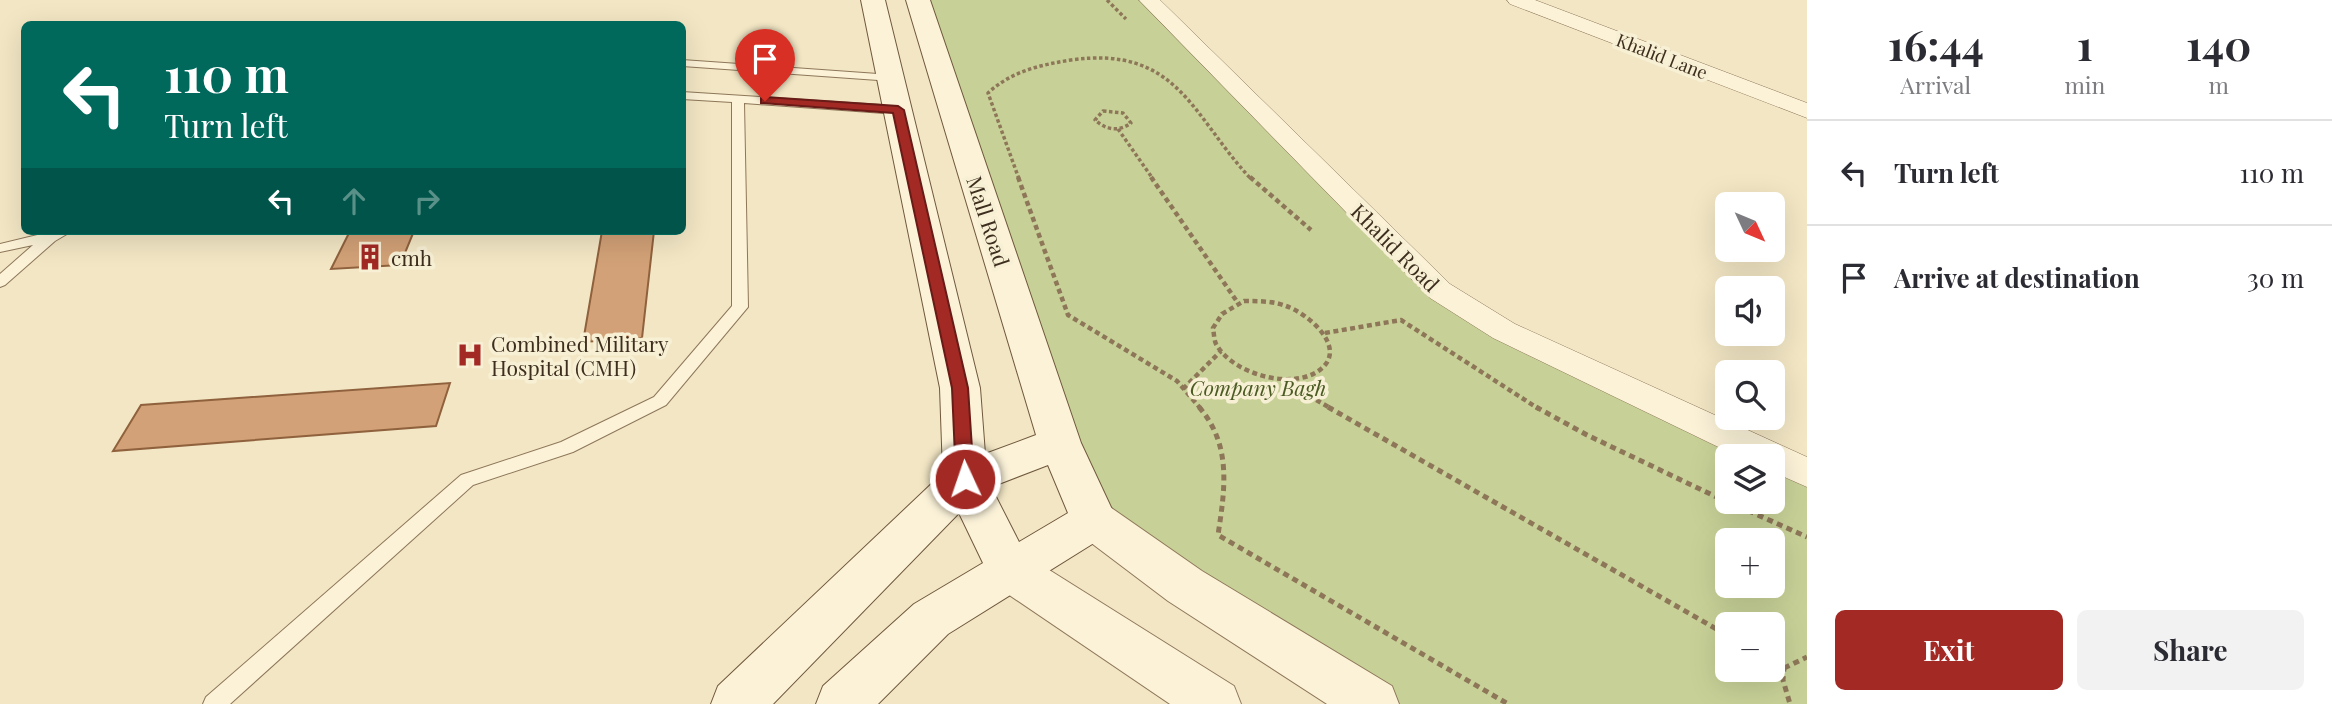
<!DOCTYPE html>
<meta charset="utf-8">
<style>
:root{--surface:#fff;--page:#f2f2f3;--text:#2b2b33;--muted:#7c7c81;--line:#e1e1e2;--accent:#a22924}
body{margin:0;font-family:"Playfair Display",serif;background:var(--page);color:var(--text);height:100vh;display:flex;flex-direction:column;font-size:26px;white-space:nowrap}
*{box-sizing:border-box;margin:0}
p{font-size:23px;color:var(--muted)}
.icon{flex:none;width:38px;height:38px;fill:none;stroke:currentColor;stroke-width:2;stroke-linecap:round;stroke-linejoin:round}
.map{position:relative;flex:1;overflow:hidden}
.side{display:flex;flex-direction:column;background:var(--surface);width:525px}
.side>*{flex:none}
.guide{position:absolute;left:21px;top:21px;width:665px;height:214px;border-radius:10px;box-shadow:0 7px 28px #0002;background:#00695c;color:#fff;overflow:hidden}
.needle{width:46px;rotate:134deg}
.controls{position:absolute;left:1715px;top:192px;display:grid;gap:14px}
.controls a{display:grid;place-items:center;width:70px;height:70px;border-radius:10px;background:var(--surface);box-shadow:0 7px 28px #0002;font-size:35px}
.pin{position:absolute;display:grid;place-items:center;width:60px;height:60px;color:#fff;margin:-72px -30px;border-radius:50% 50% 50% 0;rotate:-45deg;box-shadow:0 0 7px #0007}
.pin .icon{rotate:45deg}
.me{position:absolute;width:77px;margin:-38px;rotate:357deg;stroke-linejoin:round;filter:drop-shadow(0 0 5px #0008)}
.turn{display:flex;align-items:center;gap:24px;height:147px;padding:0 28px;font-size:32px}
.turn .icon{width:91px;height:91px;stroke-width:2.5}
.turn b{display:block;font-size:49px;line-height:60px}
.lanes{display:flex;align-items:center;height:66px;padding:0 28px;background:#0003;justify-content:center;gap:35px;direction:ltr}
.lanes .off{opacity:.35}
.eta{display:flex;justify-content:space-evenly;align-items:center;height:119px;text-align:center}
.eta b{font-size:42px;font-weight:700;line-height:49px}
.cta{display:flex;gap:14px;margin-top:auto;padding:14px 28px}
.cta a{flex:1;height:80px;border-radius:10px;background:var(--accent);color:#fff;font-size:28px;font-weight:700;line-height:80px;text-align:center}
.cta a+a{background:var(--page);color:var(--text)}
ul{padding:0;list-style:none}
li{display:flex;align-items:center;gap:21px;height:105px;padding:0 28px;border-top:2px solid var(--line)}
li div{flex:1}
li b{display:block;font-size:26px}
li em{font-style:normal}
main{display:flex;flex:1;min-height:0}
.map>svg:first-child{display:block}
.green{fill:#c7d197;fill-rule:evenodd}
.building{fill:#d2a177;stroke:#8f613d;stroke-width:2}
.lines{fill:none;stroke-linecap:round;stroke-linejoin:round}
.service-casing{stroke:#8e7759;stroke-width:2}
.minor-casing{stroke:#8e7759;stroke-width:1}
.tertiary-casing{stroke:#8e7759;stroke-width:2}
.secondary-casing{stroke:#70583c;stroke-width:2}
.path-far2{stroke:#8e7759;stroke-width:3.5;stroke-dasharray:3.5 2.5;stroke-linecap:butt}
.path-far1{stroke:#8e7759;stroke-width:4.5;stroke-dasharray:5 3.5;stroke-linecap:butt}
.path{stroke:#8e7759;stroke-width:5;stroke-dasharray:6 4.5;stroke-linecap:butt}
.service{fill:#fbf2d8;fill-rule:evenodd}
.minor{fill:#fbf2d8;fill-rule:evenodd}
.tertiary{fill:#fbf2d8;fill-rule:evenodd}
.secondary{fill:#fbf2d8;fill-rule:evenodd}
.route{fill:#a22924;stroke:#691b17;stroke-width:2}
.labels{text-anchor:middle;dominant-baseline:central;stroke-width:7;stroke-linejoin:round;paint-order:stroke}
.far-street-label{font-size:18px;fill:#3d2e1e;stroke:#f8f0d5}
.street-label{font-size:21px;fill:#3d2e1e;stroke:#f8f0d5}
.poi-label{font-size:21px;fill:#3d2e1e;stroke:#f8f0d5;text-anchor:start}
.park-label{font-size:21px;font-style:italic;fill:#4a5b23;stroke:#f8f0d5}
</style>
<main>
<div class="map">
<svg width="1807" height="704" viewBox="0 0 1807 704">
<rect width="100%" height="100%" fill="#f2e6c4"/>
<path class="green" d="M922,0H1154L1440,291L1772,457H1727V502H1773V457L1807,473V704H1388L1094,520ZM1727,541H1773V586H1727ZM1727,625H1773V670H1727Z"/>
<g class="building">
<path d="M350,231H414L400,265L331,269Z"/>
<path d="M602,231H654L642,338L583,342Z"/>
<path d="M450,383L436,426L113,451L141,405Z"/>
</g>
<g class="lines">
<g class="service-casing">
<g id="service">
<path d="M682,60L892,75L898,78L892,81L682,66Z"/>
<path d="M682,92L898,106L904,110L898,114L744,103L748,307L666,405L573,452L473,485L230,704H203L206,697L461,475L561,442L654,397L732,306V102L682,99Z"/>
<path d="M54,231H72L55,241L5,285L0,287V274L33,245L0,252V244Z"/>
</g>
</g>
<g class="minor-casing">
<g id="minor">
<path d="M1139,0H1160L1450,284L1515,324L1807,457V487L1773,472V457H1739L1493,338L1430,298Z"/>
<path d="M1507,0H1535L1807,103V118L1510,4Z"/>
</g>
</g>
<g class="tertiary-casing">
<g id="tertiary">
<path d="M1094,502L1110,507L1202,571L1392,686L1399,704H1327L1168,601L1078,533L1071,520L1078,507Z"/>
<path d="M1010,550L1027,556L1234,686L1241,704H1170L993,584L986,570L993,556Z"/>
</g>
</g>
<g class="secondary-casing">
<path id="secondary" d="M861,0H885L980,388L985,454L1036,435L906,0H930L1081,443L1117,520L1110,533L948,634L878,704H816L823,686L914,604L983,563L959,513L773,704H711L718,686L943,473L940,388ZM1048,465L1068,513L1019,542L991,487Z"/>
</g>
<g class="path-far2">
<path d="M1107,0L1126,19"/>
<path d="M1103,111L1123,113L1131,123C1119,132 1106,130 1095,120Z"/>
<path d="M1118,129L1153,179"/>
<path d="M1019,179L988,93C1012,71 1040,65 1071,60C1178,45 1192,116 1251,179"/>
</g>
<g class="path-far1">
<path d="M1018,177L1068,315L1177,381L1201,409"/>
<path d="M1151,177L1238,303"/>
<path d="M1250,177L1311,230"/>
<path d="M1244,301C1258,301 1273,301 1286,306C1307,313 1348,347 1321,369C1294,391 1233,375 1216,344C1214,340 1214,333 1213,328L1222,314Z"/>
<path d="M1325,333L1401,320L1539,409"/>
<path d="M1292,379L1295,388L1332,409"/>
<path d="M1183,389L1221,351"/>
</g>
<g class="path">
<path d="M1199,407C1232,445 1225,489 1218,535L1508,704"/>
<path d="M1328,407L1727,635"/>
<path d="M1536,407L1587,435L1727,502"/>
<path d="M1729,502L1807,537"/>
<path d="M1773,661L1784,668L1783,680L1790,704"/>
<path d="M1784,668L1807,657"/>
</g>
<use href="#service" class="service"/>
<use href="#minor" class="minor"/>
<use href="#tertiary" class="tertiary"/>
<use href="#secondary" class="secondary"/>
</g>
<path class="route" d="M765,97L898,106L904,110L968,388L974,479L971,484H959L956,479L952,388L893,113L761,103V98Z"/>
<defs>
<g id="building-bare" transform="scale(2.1)"><path d="M-4-6H4V6H1V3H-1V6H-4ZM-2.5-4.3h1.7v1.8h-1.7ZM.8-4.3h1.7v1.8H.8ZM-2.5-1h1.7V.8h-1.7ZM.8-1h1.7V.8H.8Z" fill="#a22924" stroke="#f8f0d5" stroke-width="2.5" paint-order="stroke"/></g>
<g id="hospital-bare" transform="scale(2.1)"><path d="M-5-5h3v3.5h4V-5h3V5h-3V1.5h-4V5h-3Z" fill="#a22924" stroke="#f8f0d5" stroke-width="2.5" paint-order="stroke"/></g>
</defs>
<g fill-rule="evenodd">
<use href="#building-bare" x="370" y="257"/>
<use href="#hospital-bare" x="470" y="355"/>
</g>
<g class="labels">
<g class="far-street-label">
<text transform="translate(1662 56) rotate(21)">Khalid Lane</text>
</g>
<g class="street-label">
<text transform="translate(989 221) rotate(72)">Mall Road</text>
<text transform="translate(1396 247) rotate(45)">Khalid Road</text>
</g>
<g class="poi-label">
<text x="391" y="257">cmh</text>
<text x="491" y="343">Combined Military<tspan x="491" dy="24">Hospital (CMH)</tspan></text>
</g>
<g class="park-label">
<text x="1258" y="387">Company Bagh</text>
</g>
</g>
</svg>
<div class="controls">
<a><svg class="needle" viewBox="-14 -14 28 28"><path d="M0-13l5 13h-10z" fill="#e53935"/><path d="M0 13l5-13h-10z" fill="#7c7c81"/></svg></a>
<a><svg class="icon" aria-label="sound" viewBox="0 0 24 24"><path d="M4 9h4l5-4v14l-5-4H4zM17 9q2 3 0 6"/></svg></a>
<a><svg class="icon" aria-label="search" viewBox="0 0 24 24"><circle cx="10" cy="10" r="6"/><path d="M15 15l6 6"/></svg></a>
<a><svg class="icon" aria-label="layers" viewBox="0 0 24 24"><path d="M12 4l9 5-9 5-9-5zM3 14l9 5 9-5"/></svg></a>
<a>+</a>
<a>−</a>
</div>
<div class="pin" style="left:765px;top:101px;background:#d93025"><svg class="icon" aria-label="arrive" viewBox="0 0 24 24"><path d="M6 21V4h12l-3 4 3 4H6"/></svg></div>
<svg class="me" style="left:965px;top:479px" viewBox="-20 -20 40 40"><circle r="17" fill="#a22924" stroke="#fff" stroke-width="3"/><path d="M0-11L8 9 0 5-8 9z" fill="#fff"/></svg>
<div class="guide">
<div class="turn"><svg class="icon" aria-label="left" viewBox="0 0 24 24"><path d="M17 20v-9H6M10 6l-5 5 5 5"/></svg><div><b>110 m</b>Turn left</div></div>
<div class="lanes"><svg class="icon" aria-label="left" viewBox="0 0 24 24"><path d="M17 20v-9H6M10 6l-5 5 5 5"/></svg><svg class="icon off" aria-label="ahead" viewBox="0 0 24 24"><path d="M12 20V5M6 11l6-6 6 6"/></svg><svg class="icon off" aria-label="right" viewBox="0 0 24 24"><path d="M7 20v-9h11M14 6l5 5-5 5"/></svg></div>
</div>
</div>
<section class="side">
<div class="eta">
<div><b>16:44</b><p>Arrival</p></div>
<div><b>1</b><p>min</p></div>
<div><b>140</b><p>m</p></div>
</div>
<ul>
<li><svg class="icon" aria-label="left" viewBox="0 0 24 24"><path d="M17 20v-9H6M10 6l-5 5 5 5"/></svg><div><b>Turn left</b></div><em>110 m</em></li>
<li><svg class="icon" aria-label="arrive" viewBox="0 0 24 24"><path d="M6 21V4h12l-3 4 3 4H6"/></svg><div><b>Arrive at destination</b></div><em>30 m</em></li>
</ul>
<div class="cta"><a>Exit</a><a>Share</a></div>
</section>
</main>
